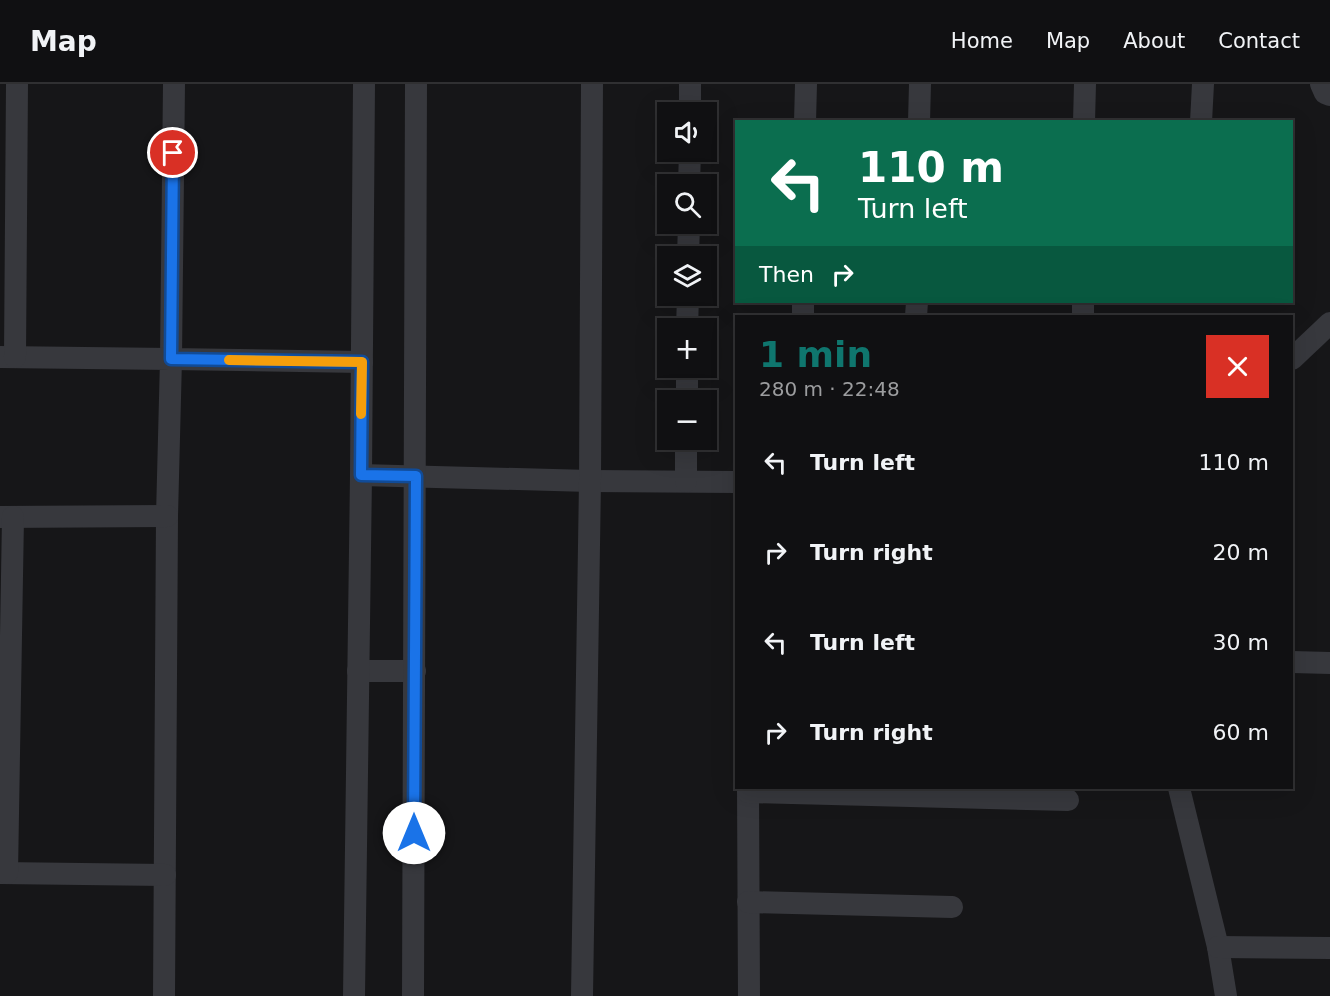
<!DOCTYPE html>
<meta charset="utf-8">
<style>
:root{--surface:#101012;--page:#19191b;--text:#f1f3f6;--muted:#9c9d9f;--line:#303032;--accent:#0f766e}
body{margin:0;font-family:"DejaVu Sans",sans-serif;background:var(--page);color:var(--text);height:100vh;display:flex;flex-direction:column;font-size:22px;white-space:nowrap}
*{box-sizing:border-box;margin:0}
p{font-size:20px;color:var(--muted)}
.icon{flex:none;width:33px;height:33px;fill:none;stroke:currentColor;stroke-width:2;stroke-linecap:round;stroke-linejoin:round}
.map{position:relative;flex:1;overflow:hidden}
.details{position:absolute;left:735px;top:231px;width:558px;height:474px;display:flex;flex-direction:column;background:var(--surface);border-radius:0px;box-shadow:0 6px 24px #0002,0 0 0 2px var(--line)}
.details>*{flex:none}
.top-card{position:absolute;left:735px;top:36px;width:558px;height:183px;border-radius:0px;box-shadow:0 6px 24px #0002,0 0 0 2px var(--line);background:#0b6e4f;color:#fff;overflow:hidden}
.fabs{position:absolute;left:657px;top:18px;display:grid;gap:12px}
.fabs a{display:grid;place-items:center;width:60px;height:60px;border-radius:0px;background:var(--surface);box-shadow:0 6px 24px #0002,0 0 0 2px var(--line);font-size:30px}
.pin{position:absolute;display:grid;place-items:center;width:51px;height:51px;color:#fff;margin:-26px;border:3px solid #fff;border-radius:50%;box-shadow:0 2px 6px #0007}
.me{position:absolute;width:66px;margin:-33px;rotate:0deg;stroke-linejoin:round;filter:drop-shadow(0 0 4px #0008)}
.turn{display:flex;align-items:center;gap:21px;height:126px;padding:0 24px;font-size:27px}
.turn .icon{width:78px;height:78px;stroke-width:2.5}
.turn b{display:block;font-size:42px;line-height:51px}
.then{display:flex;align-items:center;height:57px;padding:0 24px;background:#0003;gap:12px;font-size:22px}
.round{display:grid;place-items:center;flex:none;width:63px;height:63px;border-radius:0px;background:var(--page)}
.summary{display:flex;align-items:center;justify-content:space-between;height:102px;padding:0 24px}
h1{font-size:36px;font-weight:800;line-height:45px;color:var(--accent)}
ul{padding:0;list-style:none}
li{display:flex;align-items:center;gap:18px;height:90px;padding:0 24px}
li div{flex:1}
li b{display:block;font-size:22px}
li em{font-style:normal}
header{display:flex;align-items:center;gap:36px;box-sizing:border-box;height:84px;padding:0 30px;background:var(--surface);border-bottom:2px solid var(--line)}
header strong{font-size:28px}
nav{display:flex;gap:33px;margin-inline-start:auto;font-size:21px}
.map>svg:first-child{display:block}
.lines{fill:none;stroke-linecap:round;stroke-linejoin:round}
.minor{stroke:#37383d;stroke-width:22}
.route-casing{stroke:#114b97;stroke-width:15}
.route{stroke:#1a73e8;stroke-width:10}
.slow{stroke:#f59e0b;stroke-width:10}
</style>
<header>
<strong>Map</strong>
<nav><a>Home</a><a>Map</a><a>About</a><a>Contact</a></nav>
</header>
<div class="map">
<svg width="1330" height="912" viewBox="0 0 1330 912">
<rect width="100%" height="100%" fill="#161618"/>
<g class="lines">
<g class="minor">
<path d="M174,0L171,275L362,278"/>
<path d="M1321,0L1325,9L1330,11"/>
<path d="M690,28V0"/>
<path d="M805,38L806,0"/>
<path d="M919,38L920,0"/>
<path d="M1084,38L1085,0"/>
<path d="M1201,38L1203,0"/>
<path d="M689,100L690,68"/>
<path d="M688,172L689,140"/>
<path d="M803,232V218"/>
<path d="M916,232L917,218"/>
<path d="M1083,232V218"/>
<path d="M687,244L688,212"/>
<path d="M0,273L171,275L167,432L164,912"/>
<path d="M15,273L17,0"/>
<path d="M1292,275L1330,239"/>
<path d="M687,316V284"/>
<path d="M361,391L590,397L736,398"/>
<path d="M686,397V356"/>
<path d="M0,433L167,432"/>
<path d="M1292,578L1330,579"/>
<path d="M358,587H415"/>
<path d="M748,704L749,912"/>
<path d="M1179,704L1218,863L1226,912"/>
<path d="M748,708L1068,716"/>
<path d="M0,789L165,791"/>
<path d="M7,789L13,433"/>
<path d="M748,818L952,823"/>
<path d="M1218,863L1330,864"/>
<path d="M354,912L361,391L364,0"/>
<path d="M413,912L416,0"/>
<path d="M582,912L590,397L592,0"/>
</g>
</g>
<g class="lines">
<g class="route-casing">
<path id="route" d="M173,69L171,275L362,278L361,391L416,392L414,749"/>
</g>
<use href="#route" class="route"/>
<path class="slow" d="M229,276L362,278L361,330"/>
</g>
</svg>
<div class="fabs">
<a><svg class="icon" aria-label="sound" viewBox="0 0 24 24"><path d="M4 9h4l5-4v14l-5-4H4zM17 9q2 3 0 6"/></svg></a>
<a><svg class="icon" aria-label="search" viewBox="0 0 24 24"><circle cx="10" cy="10" r="6"/><path d="M15 15l6 6"/></svg></a>
<a><svg class="icon" aria-label="layers" viewBox="0 0 24 24"><path d="M12 4l9 5-9 5-9-5zM3 14l9 5 9-5"/></svg></a>
<a>+</a>
<a>−</a>
</div>
<div class="pin" style="left:173px;top:69px;background:#d93025"><svg class="icon" aria-label="arrive" viewBox="0 0 24 24"><path d="M6 21V4h12l-3 4 3 4H6"/></svg></div>
<svg class="me" style="left:414px;top:749px" viewBox="-20 -20 40 40"><circle r="19" fill="#fff"/><path d="M0-13L10 11 0 6-10 11z" fill="#1a73e8"/></svg>
<div class="top-card">
<div class="turn"><svg class="icon" aria-label="left" viewBox="0 0 24 24"><path d="M17 20v-9H6M10 6l-5 5 5 5"/></svg><div><b>110 m</b>Turn left</div></div>
<div class="then">Then<svg class="icon" aria-label="right" viewBox="0 0 24 24"><path d="M7 20v-9h11M14 6l5 5-5 5"/></svg></div>
</div>
<section class="details">
<div class="summary"><div><h1>1 min</h1><p>280 m · 22:48</p></div><a class="round" style="background:#d93025;color:#fff"><svg class="icon" aria-label="close" viewBox="0 0 24 24"><path d="M6 6l12 12M18 6L6 18"/></svg></a></div>
<ul>
<li><svg class="icon" aria-label="left" viewBox="0 0 24 24"><path d="M17 20v-9H6M10 6l-5 5 5 5"/></svg><div><b>Turn left</b></div><em>110 m</em></li>
<li><svg class="icon" aria-label="right" viewBox="0 0 24 24"><path d="M7 20v-9h11M14 6l5 5-5 5"/></svg><div><b>Turn right</b></div><em>20 m</em></li>
<li><svg class="icon" aria-label="left" viewBox="0 0 24 24"><path d="M17 20v-9H6M10 6l-5 5 5 5"/></svg><div><b>Turn left</b></div><em>30 m</em></li>
<li><svg class="icon" aria-label="right" viewBox="0 0 24 24"><path d="M7 20v-9h11M14 6l5 5-5 5"/></svg><div><b>Turn right</b></div><em>60 m</em></li>
</ul>
</section>
</div>
